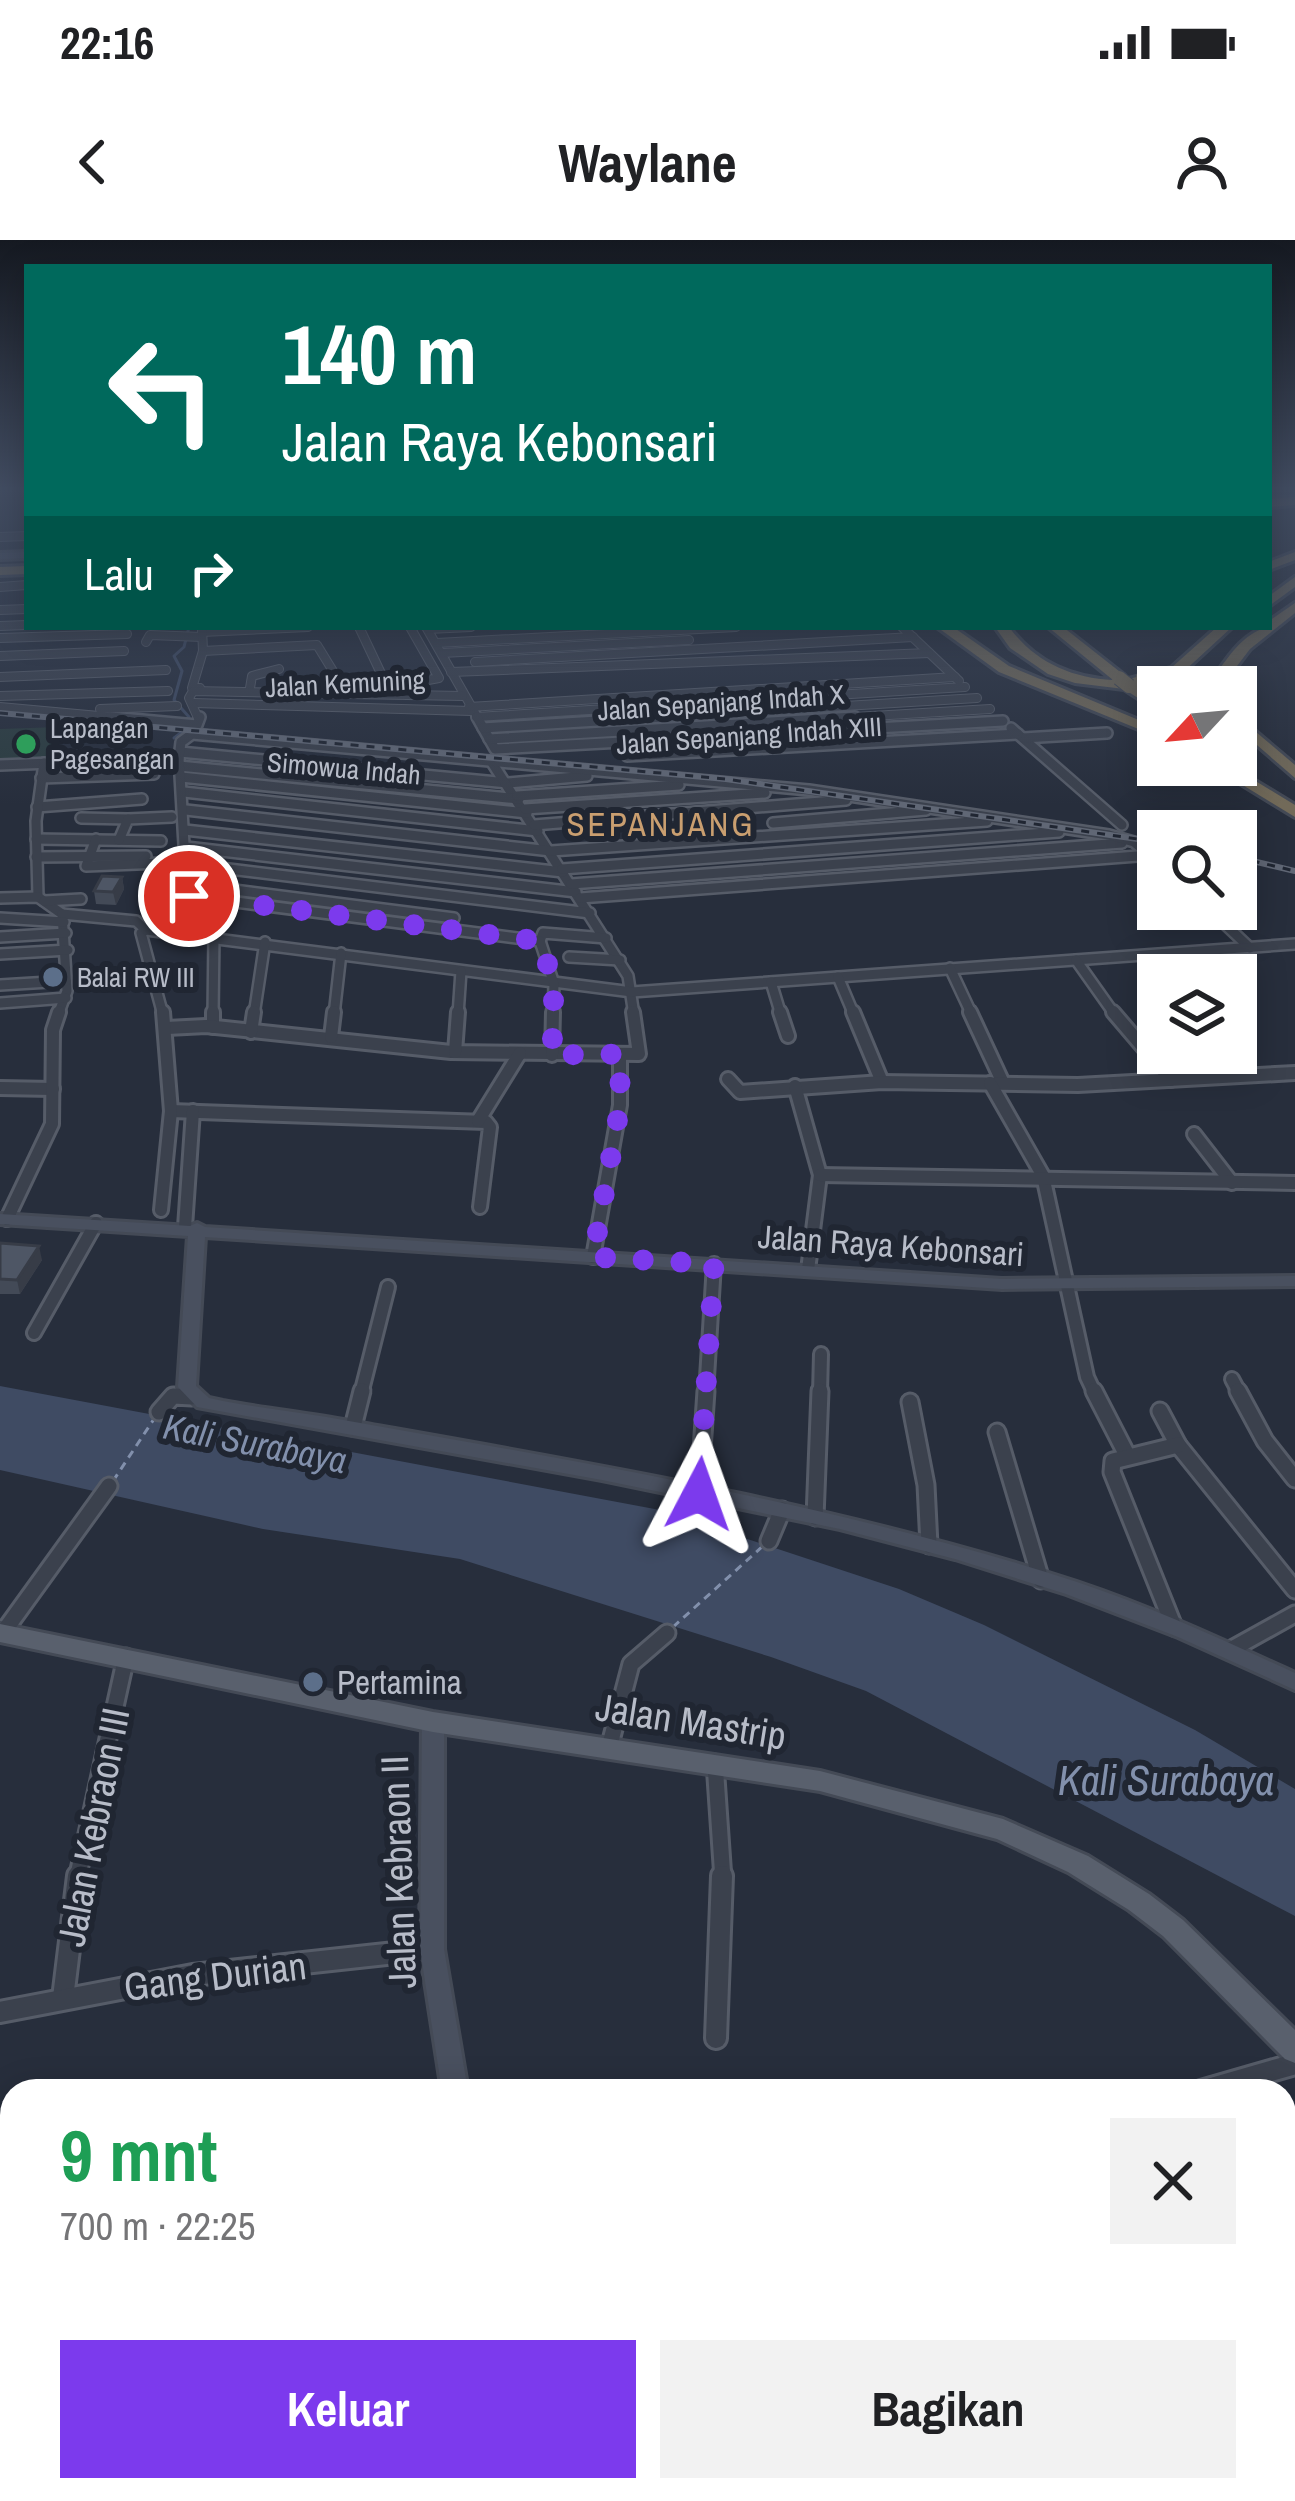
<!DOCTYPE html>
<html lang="id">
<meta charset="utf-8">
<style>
:root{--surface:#fff;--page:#f2f2f2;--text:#202124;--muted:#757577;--accent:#7c3aed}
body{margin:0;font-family:"Archivo Narrow",sans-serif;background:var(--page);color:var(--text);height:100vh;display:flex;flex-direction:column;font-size:45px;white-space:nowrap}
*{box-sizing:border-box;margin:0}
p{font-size:39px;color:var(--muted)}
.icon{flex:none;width:66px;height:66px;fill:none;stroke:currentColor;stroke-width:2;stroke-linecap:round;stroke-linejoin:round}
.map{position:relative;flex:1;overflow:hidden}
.panel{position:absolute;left:0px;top:1839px;width:1296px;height:423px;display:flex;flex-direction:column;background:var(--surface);border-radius:36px 36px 0 0;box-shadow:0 6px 30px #0003}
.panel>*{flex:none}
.banner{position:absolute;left:24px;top:24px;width:1248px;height:366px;border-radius:0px;box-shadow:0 6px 30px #0003;background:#00695c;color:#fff;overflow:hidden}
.needle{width:78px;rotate:244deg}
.controls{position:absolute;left:1137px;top:426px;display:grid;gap:24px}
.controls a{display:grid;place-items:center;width:120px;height:120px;border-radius:0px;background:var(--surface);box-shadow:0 6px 30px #0003;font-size:60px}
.pin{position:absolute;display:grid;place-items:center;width:102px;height:102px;color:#fff;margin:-51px;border:6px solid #fff;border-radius:50%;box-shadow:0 3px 12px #0007}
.me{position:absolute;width:132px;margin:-66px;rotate:4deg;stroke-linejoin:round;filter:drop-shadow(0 0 9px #0008)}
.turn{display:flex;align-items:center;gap:42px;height:252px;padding:0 60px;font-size:54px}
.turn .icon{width:156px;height:156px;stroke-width:2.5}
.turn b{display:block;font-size:84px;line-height:102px}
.then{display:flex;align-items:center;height:114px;padding:0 60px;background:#0003;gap:24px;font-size:45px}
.round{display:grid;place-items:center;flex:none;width:126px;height:126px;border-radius:0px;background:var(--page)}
.overview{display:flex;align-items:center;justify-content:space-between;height:204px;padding:0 60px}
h1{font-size:72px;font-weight:700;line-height:90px;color:#1e9e55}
.action{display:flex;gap:24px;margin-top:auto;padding:24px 60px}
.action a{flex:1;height:138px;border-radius:0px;background:var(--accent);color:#fff;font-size:48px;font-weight:700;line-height:138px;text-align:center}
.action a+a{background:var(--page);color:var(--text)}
.status{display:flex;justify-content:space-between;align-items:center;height:84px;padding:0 60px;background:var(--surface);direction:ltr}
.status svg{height:33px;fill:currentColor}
header{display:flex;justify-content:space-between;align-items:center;height:156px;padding:0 60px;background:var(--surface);font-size:54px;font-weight:700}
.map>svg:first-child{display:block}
.green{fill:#2c3d41}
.water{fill:#3f4b63}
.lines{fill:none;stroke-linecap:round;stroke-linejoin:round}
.stream{stroke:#3f4b63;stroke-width:3}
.ferry{stroke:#8290ac;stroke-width:3;stroke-dasharray:8 6;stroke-linecap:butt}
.street-far4-casing{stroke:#565c68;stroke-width:10}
.street-far3-casing{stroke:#565c68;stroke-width:14}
.street-far2-casing{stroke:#565c68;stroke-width:18}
.street-far1-casing{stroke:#565c68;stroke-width:21}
.street-casing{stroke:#565c68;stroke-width:26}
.secondary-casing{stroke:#444a56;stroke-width:6}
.primary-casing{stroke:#444a56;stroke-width:6}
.highway-casing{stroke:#434955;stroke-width:6}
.street-far4{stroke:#3b414d;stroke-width:8}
.street-far3{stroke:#3b414d;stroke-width:9}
.street-far2{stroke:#3b414d;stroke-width:12}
.street-far1{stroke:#3b414d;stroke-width:15}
.street{stroke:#3b414d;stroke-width:20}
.secondary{fill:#49505f;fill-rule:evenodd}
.primary{fill:#59606d;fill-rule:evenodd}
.highway{fill:#726a59;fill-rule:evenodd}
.rail-casing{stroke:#606775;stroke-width:6}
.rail{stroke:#202632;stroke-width:3;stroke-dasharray:8;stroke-linecap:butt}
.highway-bridge-casing{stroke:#434955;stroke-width:16;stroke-linecap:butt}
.highway-bridge{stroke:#726a59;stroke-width:14}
.wall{fill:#434a57}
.shaded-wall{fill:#373c47}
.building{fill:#4e5665;stroke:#373c47;stroke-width:3}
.route{stroke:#7c3aed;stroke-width:21;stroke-dasharray:0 37.8}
.leisure-dot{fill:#2e9e5b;stroke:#202632;stroke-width:4.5}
.service-dot{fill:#5c6f8a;stroke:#202632;stroke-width:4.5}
.labels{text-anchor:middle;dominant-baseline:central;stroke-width:12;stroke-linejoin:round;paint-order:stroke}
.far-street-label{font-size:27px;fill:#b7bcc8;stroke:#202632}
.far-poi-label{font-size:27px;fill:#b7bcc8;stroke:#202632;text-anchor:start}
.far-quarter-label{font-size:33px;letter-spacing:3px;fill:#ca9f70;stroke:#202632}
.street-label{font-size:33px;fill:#b7bcc8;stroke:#202632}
.poi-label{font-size:33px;fill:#b7bcc8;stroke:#202632;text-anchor:start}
.water-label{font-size:36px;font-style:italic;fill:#8290ac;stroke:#202632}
.near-street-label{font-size:39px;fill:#b7bcc8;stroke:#202632}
.near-water-label{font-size:42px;font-style:italic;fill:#8290ac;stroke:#202632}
</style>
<div class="status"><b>22:16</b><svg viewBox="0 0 49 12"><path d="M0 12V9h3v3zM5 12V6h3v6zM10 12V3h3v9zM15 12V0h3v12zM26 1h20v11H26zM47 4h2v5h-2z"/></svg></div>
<header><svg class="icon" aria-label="back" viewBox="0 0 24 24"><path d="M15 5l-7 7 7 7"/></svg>Waylane<svg class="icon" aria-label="person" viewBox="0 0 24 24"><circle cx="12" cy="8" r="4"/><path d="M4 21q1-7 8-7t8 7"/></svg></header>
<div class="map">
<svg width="1295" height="2261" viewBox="0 0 1295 2261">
<rect width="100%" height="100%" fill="#272e3c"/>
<path class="green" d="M57,487L49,519L0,522V489Z"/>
<path class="water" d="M0,1146L660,1270L899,1349L984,1385L1195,1490L1295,1549V1676L866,1451L771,1417L460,1319L263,1289L0,1230Z"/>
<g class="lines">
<path class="stream" d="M174,498L186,489L189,477L174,460L182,431L174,416L184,407L189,387"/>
<g class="ferry">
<path d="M113,1241L154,1179"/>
<path d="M673,1387L764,1305"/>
</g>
<g class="street-far4-casing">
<g id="street-far4">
<path d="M0,297L27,296"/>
<path d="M0,347L27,345"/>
<path d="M0,370L27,369"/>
<path d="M0,386L27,385"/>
<path d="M359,387L387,446"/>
<path d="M426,387L479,480"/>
<path d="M902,387L959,441"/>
<path d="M428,389L471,387"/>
<path d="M202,392L308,387"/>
<path d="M0,398L127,394"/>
<path d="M146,402L150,395L202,397"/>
<path d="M437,403L736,387"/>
<path d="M203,411L317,405L344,449"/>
<path d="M442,413L689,400"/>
<path d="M0,416L124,411"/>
<path d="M475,422L913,397"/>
<path d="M451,432L929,413"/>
<path d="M0,437L166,430"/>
<path d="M396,446L439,438L410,387"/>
<path d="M200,448H192L203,411L202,387"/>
<path d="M250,448L252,436L279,429"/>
<path d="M0,456L168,451"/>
<path d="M194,463L471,471"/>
<path d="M0,467L143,480"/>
<path d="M469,467L955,437"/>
<path d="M100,469L177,466"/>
<path d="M476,477L965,447"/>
<path d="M199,480L189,458L193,451L463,456"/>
<path d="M613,480L977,458"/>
<path d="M805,480L990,469"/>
</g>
</g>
<g class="street-far3-casing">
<g id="street-far3">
<path d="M110,477L197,485L200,477"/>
<path d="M477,477L495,509L1003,481"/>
<path d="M483,488L663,477"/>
<path d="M1011,488L1122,585"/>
<path d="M1023,498L1107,493"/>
<path d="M489,499L855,477"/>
<path d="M180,512L508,543L587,536"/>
<path d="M627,516L1018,494"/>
<path d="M491,521L628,736L634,775"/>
<path d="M0,525L179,518"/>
<path d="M179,526L519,559"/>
<path d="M181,537L527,573"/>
<path d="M41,538L154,534"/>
<path d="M184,552L538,591"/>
<path d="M517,556L679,545"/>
<path d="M37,567L142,559"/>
<path d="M525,569L765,553"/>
<path d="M186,570L551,611L987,581"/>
<path d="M81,578L128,579"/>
<path d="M773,583L926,570"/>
<path d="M534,585L846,560"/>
<path d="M185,590L563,632"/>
<path d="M36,599L161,601"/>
<path d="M96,599L86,626L188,622"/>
<path d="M119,600L128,579L172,577"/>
<path d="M186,607L576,652"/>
<path d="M36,617L146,616"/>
<path d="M188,624L590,673"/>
<path d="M562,629L1059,592"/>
<path d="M188,644L454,678"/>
<path d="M571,644L1122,603"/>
<path d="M189,656L540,701L543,693L606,698"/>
<path d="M38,657L36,581L44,523"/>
<path d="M0,658L38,657L62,674L67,751L58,775"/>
<path d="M580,658L1151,615"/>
<path d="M44,661L81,659"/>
<path d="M1209,669L1250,708"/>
<path d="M62,674L136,681L146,690L141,693L163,775"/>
<path d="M0,678L64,682"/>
<path d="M146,690L632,752L1295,704"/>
<path d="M189,692L179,518L181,502L192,494L809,550L1109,595L1134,602L1158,622"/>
<path d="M0,697L66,693"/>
<path d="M540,701L554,744L553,775"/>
<path d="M0,714L68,710"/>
<path d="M1162,714L1176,735"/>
<path d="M569,717L620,720"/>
<path d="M1076,720L1115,775"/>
<path d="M950,728L972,775"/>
<path d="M838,737L854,775"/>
<path d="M771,742L781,775"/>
<path d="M0,745L66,741"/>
<path d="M0,763L66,758"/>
<path d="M213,775L214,695"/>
<path d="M254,775L265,702"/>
<path d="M334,775L341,713"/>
<path d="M458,775L461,731"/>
</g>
</g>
<g class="street-far2-casing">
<g id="street-far2">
<path d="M780,772L788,796"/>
<path d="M853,772L882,842"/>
<path d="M970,772L1003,843"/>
<path d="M1113,772L1171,840"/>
<path d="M213,787V772"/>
<path d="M167,788L206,786L451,812L639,814L633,772"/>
<path d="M251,792L254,772"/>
<path d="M331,797L334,772"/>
<path d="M455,812L458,772"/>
<path d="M1218,813L1237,834"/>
<path d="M552,815L553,772"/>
<path d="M728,839L740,852L882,842L1078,845L1295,833"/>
<path d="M990,843L1043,936L1087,1137L1095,1154"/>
<path d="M795,846L820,935L808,1030"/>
<path d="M0,848L53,849"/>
<path d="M171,871L486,882L490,887L480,967"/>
<path d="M478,881L520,813"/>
<path d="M1194,894L1232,943"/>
<path d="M820,935L1295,943"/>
<path d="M161,970L171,871L163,772"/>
<path d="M7,979L52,884L53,790L59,772"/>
<path d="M185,987L193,871"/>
<path d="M593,1017L620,865V815"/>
<path d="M34,1093L96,983"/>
<path d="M1232,1139L1240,1154"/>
<path d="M361,1154L388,1047"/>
<path d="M706,1154L714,1024"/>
<path d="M820,1154L821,1114"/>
</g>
</g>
<g class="street-far1-casing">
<g id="street-far1">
<path d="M1094,1151L1127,1215"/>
<path d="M1238,1151L1265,1201L1295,1239"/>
<path d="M910,1162L926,1245L929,1305"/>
<path d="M1160,1171L1178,1205L1295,1350"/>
<path d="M159,1172L173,1156L192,1157"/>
<path d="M353,1187L362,1151"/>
<path d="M997,1192L1041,1340"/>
<path d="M699,1254L706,1151"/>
<path d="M815,1277L820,1151"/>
<path d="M769,1301L782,1270"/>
<path d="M1174,1387L1112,1232L1113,1221L1178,1205"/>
<path d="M2,1394L109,1246"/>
<path d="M1232,1409L1295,1374"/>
<path d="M609,1508L631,1424L667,1393"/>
<path d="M715,1523L723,1639"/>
<path d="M77,1639L126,1417"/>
</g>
</g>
<g class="street-casing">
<g id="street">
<path d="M63,1758L78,1636"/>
<path d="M0,1772L193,1735L432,1709"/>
<path d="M716,1798L722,1636"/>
<path d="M1201,1851L1295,1824"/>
<path d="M1284,2080L1295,2075"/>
</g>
</g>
<g class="secondary-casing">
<g id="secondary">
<path d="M27,312V318L0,319V313Z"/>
<path d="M0,974L190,986L197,983L205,987L1002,1039L1295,1036V1046L1002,1049L205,997L196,1146L209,1158L223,1161C265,1169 307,1173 349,1181C593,1224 840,1265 1077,1342C1152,1367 1223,1400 1295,1433V1450L1178,1397L1066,1354L955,1319L840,1289L602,1240L197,1167L178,1147L188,996L0,984Z"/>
<path d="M433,1474L441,1476L444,1482V1709L468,1851H442L420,1709L422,1482L425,1476Z"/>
<path d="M523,2250H553L555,2261H525Z"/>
</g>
</g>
<g class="primary-casing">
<path id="primary" d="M0,1384L433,1472L820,1531L1003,1579L1088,1616L1149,1654L1183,1680L1295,1790V1823L1285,1819L1163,1696L1129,1670L1068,1632L997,1599L820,1551L433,1492L0,1402Z"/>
</g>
<g class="highway-casing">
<g id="highway">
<path d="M1295,257V265L1269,267V259Z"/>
<path d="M1295,312V320L1269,330V322Z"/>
<path d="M27,326V334L0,335V327Z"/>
<path d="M1295,337V347L1269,366V356Z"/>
<path d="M1295,363V373L1250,409L1224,443H1214L1212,440C1227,419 1243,392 1269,387V381Z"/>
<path d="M937,387H953L1009,426L1158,488V497L999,432Z"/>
<path d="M995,387H1009C1034,421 1070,438 1113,440L1048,387H1063L1124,435L1125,440L1171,428L1217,387H1232L1181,434L1139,447L1158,460V471L1124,449L1075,443L1048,434L1010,408Z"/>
<path d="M1236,475L1295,525V538L1236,487Z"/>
<path d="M1210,525H1229L1295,565V577Z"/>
</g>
</g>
<use href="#street-far4" class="street-far4"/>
<use href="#street-far3" class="street-far3"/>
<use href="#street-far2" class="street-far2"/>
<use href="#street-far1" class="street-far1"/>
<use href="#street" class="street"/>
<use href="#secondary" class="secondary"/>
<use href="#primary" class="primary"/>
<use href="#highway" class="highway"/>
<g class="rail-casing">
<g id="rail">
<path d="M0,473L726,539L1158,602"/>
<path d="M1236,617L1295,631"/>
</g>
</g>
<use href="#rail" class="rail"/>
<g class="highway-bridge-casing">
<g id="highway-bridge">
<path d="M1143,437L1153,444"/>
<path d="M1119,438L1129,446"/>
</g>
</g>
<use href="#highway-bridge" class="highway-bridge"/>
</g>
<g class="wall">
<path d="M122,637L124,649L116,665L96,664L94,651Z"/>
<path d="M0,1003L42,1020L20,1054H0Z"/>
</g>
<g class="shaded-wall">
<path d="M122,637L124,649L116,665L113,652Z"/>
<path d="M39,1006L42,1020L20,1054L17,1040Z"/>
</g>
<g class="building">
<path d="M102,636L122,637L113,652L94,651Z"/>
<path d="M0,1003L39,1006L17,1040L0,1039Z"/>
</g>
<linearGradient id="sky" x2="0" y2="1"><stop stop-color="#151921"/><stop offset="0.44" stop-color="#414c61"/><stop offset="1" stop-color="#414c61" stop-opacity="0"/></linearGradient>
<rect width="1295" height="565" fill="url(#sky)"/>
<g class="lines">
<path class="route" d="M189,656L540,701L554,744L552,815L620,814V866L593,1017L714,1024L699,1254"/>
</g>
<circle class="leisure-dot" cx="26" cy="504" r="12"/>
<g class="service-dot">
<circle cx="53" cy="737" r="12"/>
<circle cx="313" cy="1442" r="12"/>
</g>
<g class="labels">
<g class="far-street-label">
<text transform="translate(345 443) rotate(-3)">Jalan Kemuning</text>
<text transform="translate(721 462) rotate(-4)">Jalan Sepanjang Indah X</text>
<text transform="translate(749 495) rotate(-4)">Jalan Sepanjang Indah XIII</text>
<text transform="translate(344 528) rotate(5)">Simowua Indah</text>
</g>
<g class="far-poi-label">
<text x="50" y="488">Lapangan<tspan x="50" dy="31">Pagesangan</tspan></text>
<text x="77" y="737">Balai RW III</text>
</g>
<g class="far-quarter-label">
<text x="661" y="584">SEPANJANG</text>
</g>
<g class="street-label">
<text transform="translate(891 1005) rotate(4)">Jalan Raya Kebonsari</text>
</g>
<g class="poi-label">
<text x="337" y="1442">Pertamina</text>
</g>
<g class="water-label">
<text transform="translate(255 1203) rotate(11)">Kali Surabaya</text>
</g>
<g class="near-street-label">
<text transform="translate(691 1481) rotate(9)">Jalan Mastrip</text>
<text transform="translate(93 1587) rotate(-79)">Jalan Kebraon III</text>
<text transform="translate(398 1632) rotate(-92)">Jalan Kebraon II</text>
<text transform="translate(215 1736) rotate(-7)">Gang Durian</text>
</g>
<g class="near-water-label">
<text x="1166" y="1540">Kali Surabaya</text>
</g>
</g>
</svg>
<div class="controls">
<a><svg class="needle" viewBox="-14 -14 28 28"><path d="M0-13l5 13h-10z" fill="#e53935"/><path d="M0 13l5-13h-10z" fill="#757577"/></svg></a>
<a><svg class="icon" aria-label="search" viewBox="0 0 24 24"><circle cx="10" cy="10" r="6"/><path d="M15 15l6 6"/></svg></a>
<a><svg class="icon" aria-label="layers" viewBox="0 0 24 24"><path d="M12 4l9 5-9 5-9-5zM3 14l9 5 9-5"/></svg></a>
</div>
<div class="pin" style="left:189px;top:656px;background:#d93025"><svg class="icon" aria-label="arrive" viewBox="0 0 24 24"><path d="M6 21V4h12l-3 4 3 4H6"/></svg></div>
<svg class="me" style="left:699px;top:1254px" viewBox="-20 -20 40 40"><path d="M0-17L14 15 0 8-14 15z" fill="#7c3aed" stroke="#fff" stroke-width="4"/></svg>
<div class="banner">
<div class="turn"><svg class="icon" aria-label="left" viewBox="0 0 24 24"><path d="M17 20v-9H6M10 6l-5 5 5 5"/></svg><div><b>140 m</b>Jalan Raya Kebonsari</div></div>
<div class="then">Lalu<svg class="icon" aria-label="right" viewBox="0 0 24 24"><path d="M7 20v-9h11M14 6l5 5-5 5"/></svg></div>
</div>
<section class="panel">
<div class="overview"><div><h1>9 mnt</h1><p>700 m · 22:25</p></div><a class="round"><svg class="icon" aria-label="close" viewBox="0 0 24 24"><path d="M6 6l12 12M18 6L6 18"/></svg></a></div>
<div class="action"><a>Keluar</a><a>Bagikan</a></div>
</section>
</div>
